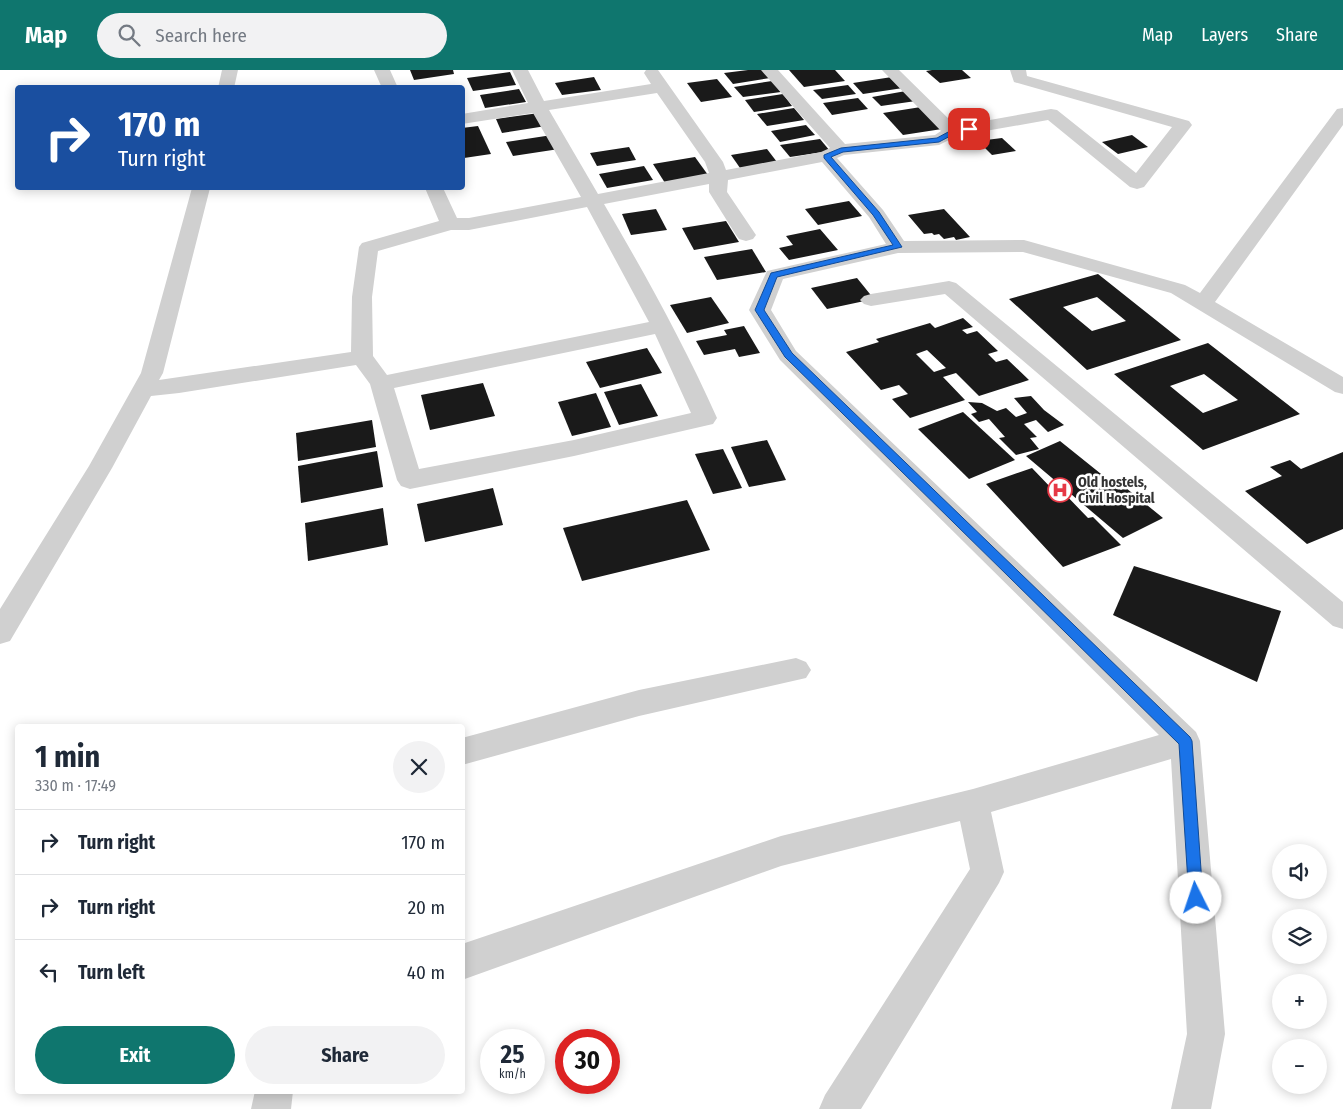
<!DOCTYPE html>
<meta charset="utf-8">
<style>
:root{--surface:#fff;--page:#f2f2f3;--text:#1f2937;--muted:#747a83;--line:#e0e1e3;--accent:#0f766e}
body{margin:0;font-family:"Fira Sans Condensed",sans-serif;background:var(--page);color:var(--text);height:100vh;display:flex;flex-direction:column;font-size:19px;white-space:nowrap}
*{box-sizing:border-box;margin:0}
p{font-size:16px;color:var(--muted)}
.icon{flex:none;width:28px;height:28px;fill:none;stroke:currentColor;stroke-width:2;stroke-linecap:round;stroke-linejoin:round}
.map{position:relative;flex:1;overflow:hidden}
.details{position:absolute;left:15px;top:654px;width:450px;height:370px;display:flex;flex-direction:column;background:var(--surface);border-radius:5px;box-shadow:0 2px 12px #0003}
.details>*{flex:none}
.top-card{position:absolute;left:15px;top:15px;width:450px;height:105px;border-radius:5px;box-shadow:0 2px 12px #0003;background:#1a4fa0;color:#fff;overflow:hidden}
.buttons{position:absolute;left:1272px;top:774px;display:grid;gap:10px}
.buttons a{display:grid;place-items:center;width:55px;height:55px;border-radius:50%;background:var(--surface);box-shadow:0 2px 12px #0003;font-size:25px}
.speed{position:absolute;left:480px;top:959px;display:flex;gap:10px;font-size:25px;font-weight:700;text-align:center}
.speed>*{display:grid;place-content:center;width:65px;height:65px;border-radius:50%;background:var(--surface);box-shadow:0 2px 12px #0003;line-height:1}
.speed small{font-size:12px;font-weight:400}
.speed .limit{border:8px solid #d22;background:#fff;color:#111}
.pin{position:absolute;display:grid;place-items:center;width:42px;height:42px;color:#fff;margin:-21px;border-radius:10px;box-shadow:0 2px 8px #0006}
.me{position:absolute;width:55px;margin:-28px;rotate:356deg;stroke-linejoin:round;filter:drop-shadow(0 0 4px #0008)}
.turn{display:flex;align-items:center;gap:18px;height:105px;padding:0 20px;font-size:22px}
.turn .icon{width:65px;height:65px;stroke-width:2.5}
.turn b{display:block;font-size:35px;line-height:42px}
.round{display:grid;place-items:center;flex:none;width:52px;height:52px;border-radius:26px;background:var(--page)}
.headline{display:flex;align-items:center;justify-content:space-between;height:85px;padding:0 20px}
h1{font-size:30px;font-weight:700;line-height:38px}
.primary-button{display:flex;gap:10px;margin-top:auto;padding:10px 20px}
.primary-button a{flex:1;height:58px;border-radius:30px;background:var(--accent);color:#fff;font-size:20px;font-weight:700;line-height:58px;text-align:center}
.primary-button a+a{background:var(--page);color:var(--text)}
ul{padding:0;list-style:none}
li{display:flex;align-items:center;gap:15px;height:65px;padding:0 20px;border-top:1px solid var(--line)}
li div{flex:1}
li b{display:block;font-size:19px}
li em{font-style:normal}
header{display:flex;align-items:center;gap:30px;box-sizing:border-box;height:70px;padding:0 25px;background:var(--accent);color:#fff}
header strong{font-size:24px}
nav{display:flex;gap:28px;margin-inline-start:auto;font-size:18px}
.search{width:350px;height:45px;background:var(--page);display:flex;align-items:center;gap:12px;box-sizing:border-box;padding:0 18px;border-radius:28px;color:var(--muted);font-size:19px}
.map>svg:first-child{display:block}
.building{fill:#1a1a1a;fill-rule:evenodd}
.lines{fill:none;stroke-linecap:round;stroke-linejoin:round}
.minor{fill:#d0d0d0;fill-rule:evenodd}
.route{fill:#1a73e8;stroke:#114b97}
.labels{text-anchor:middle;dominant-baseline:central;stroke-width:5;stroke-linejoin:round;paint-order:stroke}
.poi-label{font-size:14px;font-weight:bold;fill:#333;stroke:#fff;text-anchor:start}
</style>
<header>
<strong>Map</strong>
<div class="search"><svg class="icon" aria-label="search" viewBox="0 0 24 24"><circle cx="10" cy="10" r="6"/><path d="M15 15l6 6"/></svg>Search here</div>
<nav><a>Map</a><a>Layers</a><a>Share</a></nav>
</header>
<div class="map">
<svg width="1343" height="1039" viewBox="0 0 1343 1039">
<rect width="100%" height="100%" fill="#fff"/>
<g class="building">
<path d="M410,0H453L454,4L414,10Z"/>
<path d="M748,0H763L770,8L733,14L724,3Z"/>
<path d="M789,0H835L845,11L804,17Z"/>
<path d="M932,0H962L971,8L940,13L926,1Z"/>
<path d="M510,2L516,15L473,21L467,8Z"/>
<path d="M594,7L601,20L562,25L555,13Z"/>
<path d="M892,7L903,18L863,24L853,13Z"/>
<path d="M717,9L732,27L701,32L687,13Z"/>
<path d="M772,11L781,22L743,27L734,17Z"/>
<path d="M848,15L856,24L822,29L813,20Z"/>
<path d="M519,19L526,32L485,38L480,25Z"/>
<path d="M906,21L916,31L881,36L872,27Z"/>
<path d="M783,24L792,36L754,42L745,30Z"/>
<path d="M858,28L868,39L832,45L823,33Z"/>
<path d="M921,37L942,59L903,65L883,43Z"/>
<path d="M794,38L804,50L767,56L757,44Z"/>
<path d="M539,43L546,56L502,63L496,49Z"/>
<path d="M806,55L815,65L780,72L771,61Z"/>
<path d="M478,56L491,84L464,88L462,84V58Z"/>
<path d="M552,65L559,79L513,86L506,72Z"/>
<path d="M1132,65L1148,77L1118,84L1102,72Z"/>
<path d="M1002,68L1016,81L992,85L978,71Z"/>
<path d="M820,69L830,81L790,87L780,75Z"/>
<path d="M629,77L636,90L597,96L590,83Z"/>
<path d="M767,79L777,92L740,98L731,85Z"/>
<path d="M695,87L708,105L665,113L653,94Z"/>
<path d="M644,96L653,110L607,118L599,104Z"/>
<path d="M849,131L862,146L818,155L805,139Z"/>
<path d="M656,139L667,160L631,165L622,144Z"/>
<path d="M944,139L970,167L956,170L954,167L944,169L939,164L934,165L932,163L924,164L908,145Z"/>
<path d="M726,151L739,172L694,180L682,158Z"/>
<path d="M820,159L838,180L789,190L779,178L793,175L786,166Z"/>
<path d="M752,179L766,202L717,210L704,187Z"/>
<path d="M1098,204L1181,270L1087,300L1009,229ZM1097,227L1126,251L1092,261L1063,237Z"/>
<path d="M857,208L874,229L827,239L811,218Z"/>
<path d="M711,227L729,253L687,263L670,235Z"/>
<path d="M963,248L973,257L962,260L967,264L977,261L998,281L988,284L996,292L1007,289L1029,310L979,326L956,303L943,307L965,330L910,348L892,329L908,324L899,315L881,320L846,282L879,272L876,269L930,253L935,258ZM927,280L946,298L934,302L916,284Z"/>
<path d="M744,256L760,283L739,287L735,279L704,285L696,271L727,265L724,260Z"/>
<path d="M1208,273L1300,344L1203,380L1114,304ZM1204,304L1238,330L1203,343L1170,316Z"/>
<path d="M647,278L662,303L600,318L586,292Z"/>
<path d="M483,313L495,346L430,360L421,325Z"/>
<path d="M641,314L658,346L619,355L604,322Z"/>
<path d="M596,323L611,357L572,366L558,332Z"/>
<path d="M1031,326L1044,340L1064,355L1048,362L1036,350L1024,354L1037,367L1030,368L1039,379L1016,385L999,368L1005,367L989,349L979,352L971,344L977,342L968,332L982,333L997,341L1006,338L1016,347L1027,343L1014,328Z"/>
<path d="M963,342L1015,390L969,409L918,359Z"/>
<path d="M372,350L376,377L298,391L296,363Z"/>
<path d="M767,370L786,410L749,417L731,377Z"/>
<path d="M1060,371L1121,420L1126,418L1163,448L1123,468L1026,386Z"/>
<path d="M723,379L742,418L713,424L695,384Z"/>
<path d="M377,381L383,417L301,433L298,396Z"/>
<path d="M1343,382V459L1307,474L1245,421L1282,406L1270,397L1290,390L1301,399Z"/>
<path d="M1032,398L1055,422L1061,420L1088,448L1093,447L1121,475L1063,497L986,414Z"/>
<path d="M493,418L503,455L425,472L417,434Z"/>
<path d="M687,430L710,480L582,511L563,458Z"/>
<path d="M383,438L388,475L308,491L305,453Z"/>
<path d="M1134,496L1281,541L1257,612L1113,545Z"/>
</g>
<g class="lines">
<g class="minor">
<path d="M222,0H238L234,18H218Z"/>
<path d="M374,0H390L398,18H382Z"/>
<path d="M512,0H528L544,31L651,14L644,3L646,0H658L723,92L726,100L821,82L830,78L761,0H778L845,74L935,65L941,61L882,0H899L956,56L1051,39L1057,40L1136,103L1172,57L1014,12L1010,0H1026L1027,6L1189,51L1192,55L1189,59L1144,117L1137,119L1130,117L1048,50L957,66L939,75L844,85L837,88L883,140L904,171L1024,170L1185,215L1200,223L1337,39L1343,38V55L1215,232L1343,307V324L1335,322L1171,223L1023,182L898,183L783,209L771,240L796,281L1196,662L1200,671L1225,964L1211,1039H1171L1187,964L1171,689L991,742L1004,802L999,813L861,1039H819L825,1025L970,799L960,751L781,796L462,910V874L781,766L973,719L1159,665L780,290L749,240L767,201L886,174L869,147L822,92L728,110L727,122L756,165L753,169L746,171L739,169L736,165L709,122V114L604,134C645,204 684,274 717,348L713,354L574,386L410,419L401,416L397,410L370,314L356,295L179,323L151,326L112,398L10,571L0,574V539L89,396L141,303L192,118H210L163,303L159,310L351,282L352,227L359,177L362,173L439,151L425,118H443L457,148H469L581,127L533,43L462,54V44L528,33ZM657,23L705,92L709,103L598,124L549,40ZM587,137L649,252L387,305L373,286L372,227L378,181L451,160H469ZM655,264L691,343L574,370L419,399L394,318Z"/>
<path d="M949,211L956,213L1343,532V559L1333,556L945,224L871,236L864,234L860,230L864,226L871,224Z"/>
<path d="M796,588L806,592L811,600L806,608L639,646L462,695V668L639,620Z"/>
<path d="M255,1021H293L291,1039H251Z"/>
</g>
</g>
<path class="route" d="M969,57L972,59L971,61L954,64L939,72L843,82L831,87L879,142L902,177L777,207L764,240L792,283L1190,667L1192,671L1203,828L1201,832L1196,834L1191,832L1189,828L1179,674L785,287L755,240L771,203L893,175L873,145L824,88V85L841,78L937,68L950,61Z"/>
<defs>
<g id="hospital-ring" transform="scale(1.25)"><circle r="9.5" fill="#fff" stroke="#e63946" stroke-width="1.5"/><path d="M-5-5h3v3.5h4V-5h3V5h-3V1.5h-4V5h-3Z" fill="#e63946"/></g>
</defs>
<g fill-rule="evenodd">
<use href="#hospital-ring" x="1060" y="420"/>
</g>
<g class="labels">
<g class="poi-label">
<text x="1078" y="412">Old hostels,<tspan x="1078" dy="16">Civil Hospital</tspan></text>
</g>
</g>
</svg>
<div class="buttons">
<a><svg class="icon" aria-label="sound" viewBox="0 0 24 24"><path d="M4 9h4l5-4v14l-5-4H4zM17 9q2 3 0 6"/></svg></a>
<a><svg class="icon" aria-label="layers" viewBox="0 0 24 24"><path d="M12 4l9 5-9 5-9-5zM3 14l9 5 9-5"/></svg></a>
<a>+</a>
<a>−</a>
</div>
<div class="speed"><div>25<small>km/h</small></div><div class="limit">30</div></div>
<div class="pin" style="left:969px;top:59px;background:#d93025"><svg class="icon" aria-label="arrive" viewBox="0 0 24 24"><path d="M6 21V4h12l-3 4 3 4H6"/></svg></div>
<svg class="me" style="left:1196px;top:828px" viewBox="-20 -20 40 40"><circle r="19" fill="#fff"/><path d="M0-13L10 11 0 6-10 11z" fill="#1a73e8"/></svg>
<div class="top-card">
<div class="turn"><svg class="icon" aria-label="right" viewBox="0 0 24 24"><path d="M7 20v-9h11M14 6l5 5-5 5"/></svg><div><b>170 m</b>Turn right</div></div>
</div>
<section class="details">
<div class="headline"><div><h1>1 min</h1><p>330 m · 17:49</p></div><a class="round"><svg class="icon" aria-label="close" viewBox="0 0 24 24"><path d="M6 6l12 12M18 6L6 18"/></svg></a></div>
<ul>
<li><svg class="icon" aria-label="right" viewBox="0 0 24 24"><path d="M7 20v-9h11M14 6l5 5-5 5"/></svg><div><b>Turn right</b></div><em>170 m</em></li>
<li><svg class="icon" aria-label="right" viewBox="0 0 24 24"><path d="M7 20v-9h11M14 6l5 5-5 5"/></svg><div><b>Turn right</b></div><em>20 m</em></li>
<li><svg class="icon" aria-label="left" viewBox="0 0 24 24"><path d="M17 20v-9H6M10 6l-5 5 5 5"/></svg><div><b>Turn left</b></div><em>40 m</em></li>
</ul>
<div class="primary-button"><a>Exit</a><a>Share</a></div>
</section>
</div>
